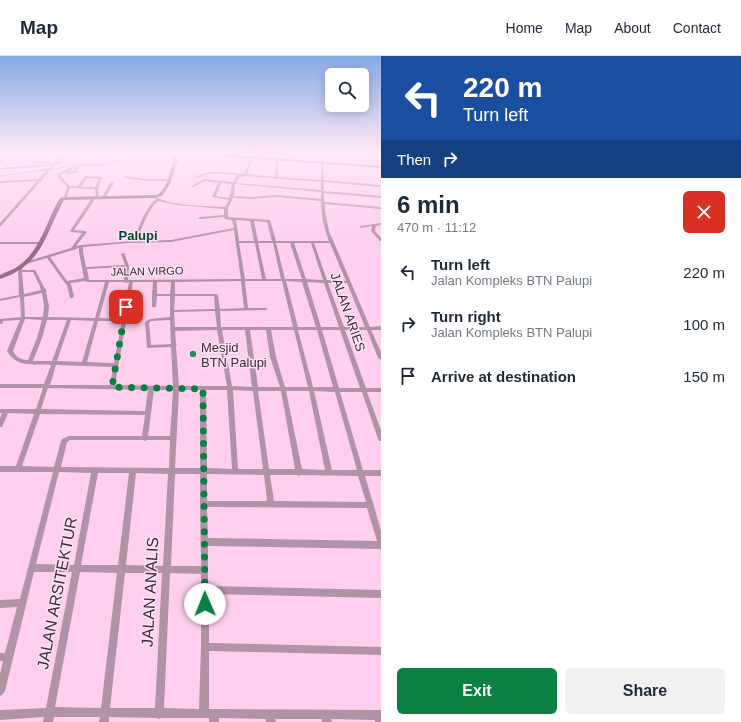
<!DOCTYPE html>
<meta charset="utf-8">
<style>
:root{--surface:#fff;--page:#f2f2f3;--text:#1f2937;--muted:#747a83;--line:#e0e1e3;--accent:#0b8043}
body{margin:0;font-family:Arial,sans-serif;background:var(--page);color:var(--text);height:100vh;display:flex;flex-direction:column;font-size:15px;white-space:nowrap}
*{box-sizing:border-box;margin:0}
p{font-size:13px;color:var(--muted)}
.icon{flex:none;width:22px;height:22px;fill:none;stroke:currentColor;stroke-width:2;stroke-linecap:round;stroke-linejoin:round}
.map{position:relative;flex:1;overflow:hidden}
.sheet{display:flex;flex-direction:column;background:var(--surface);width:360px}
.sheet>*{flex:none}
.top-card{background:#1a4fa0;color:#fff;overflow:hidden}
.controls{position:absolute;left:325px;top:12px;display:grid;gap:8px}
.controls a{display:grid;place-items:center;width:44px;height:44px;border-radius:6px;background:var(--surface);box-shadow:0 2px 10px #0003;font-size:20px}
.pin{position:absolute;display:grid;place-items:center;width:34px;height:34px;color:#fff;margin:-17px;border-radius:8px;box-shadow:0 2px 6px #0006}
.me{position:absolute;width:44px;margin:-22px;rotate:359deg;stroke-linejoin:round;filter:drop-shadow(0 0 3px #0008)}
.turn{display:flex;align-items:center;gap:14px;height:84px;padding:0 16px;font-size:18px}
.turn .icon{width:52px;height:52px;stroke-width:2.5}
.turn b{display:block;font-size:28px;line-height:34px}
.then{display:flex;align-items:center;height:38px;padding:0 16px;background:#0003;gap:8px;font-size:15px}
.round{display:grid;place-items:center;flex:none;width:42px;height:42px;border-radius:6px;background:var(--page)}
.headline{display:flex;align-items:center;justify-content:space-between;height:68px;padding:0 16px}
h1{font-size:24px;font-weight:700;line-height:30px}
.button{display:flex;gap:8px;margin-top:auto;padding:8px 16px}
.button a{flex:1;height:46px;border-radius:6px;background:var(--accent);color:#fff;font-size:16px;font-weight:700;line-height:46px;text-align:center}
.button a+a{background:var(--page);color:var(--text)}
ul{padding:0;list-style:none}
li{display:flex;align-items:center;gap:12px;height:52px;padding:0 16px}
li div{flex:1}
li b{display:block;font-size:15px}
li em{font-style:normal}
header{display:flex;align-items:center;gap:24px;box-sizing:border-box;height:56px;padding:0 20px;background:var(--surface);border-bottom:1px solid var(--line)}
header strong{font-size:19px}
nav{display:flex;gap:22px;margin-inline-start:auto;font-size:14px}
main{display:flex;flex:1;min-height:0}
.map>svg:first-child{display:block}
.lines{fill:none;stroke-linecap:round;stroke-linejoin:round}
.stream{stroke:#979ce0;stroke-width:1}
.street{fill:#b193a6;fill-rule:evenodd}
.secondary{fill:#996e8a;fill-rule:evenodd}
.route{stroke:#0b8043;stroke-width:7;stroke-dasharray:0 12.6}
.poi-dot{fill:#2e8a61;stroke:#fde4f3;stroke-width:1.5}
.labels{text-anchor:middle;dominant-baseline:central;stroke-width:3;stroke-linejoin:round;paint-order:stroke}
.far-street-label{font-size:11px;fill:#402938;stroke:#fde4f3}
.far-quarter-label{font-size:13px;font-weight:bold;fill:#024a2f;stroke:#fde4f3}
.street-label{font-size:13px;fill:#402938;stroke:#fde4f3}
.poi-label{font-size:13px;fill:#402938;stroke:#fde4f3;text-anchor:start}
.near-street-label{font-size:16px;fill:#402938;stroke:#fde4f3}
</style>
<header>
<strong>Map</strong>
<nav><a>Home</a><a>Map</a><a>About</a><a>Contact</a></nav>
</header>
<main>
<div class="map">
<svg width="381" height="666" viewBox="0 0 381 666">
<rect width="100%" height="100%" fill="#ffcfed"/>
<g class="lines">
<path class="stream" d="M0,120L61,112L105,97"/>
<g class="street">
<path d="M64,97H67L60,107L55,109L1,170H0V167L37,125L0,127V125L39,123L51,110L0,114V112L51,108L58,105Z"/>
<path d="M124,97H127C114,113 97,108 79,111L77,117L67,118L66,117L60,119L70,130H78L85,120L101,121L102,122L98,132L99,142L96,141L95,133L70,132L66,143L63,144L67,131L57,120V118C64,116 70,111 77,109C94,105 111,113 124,97ZM75,112V115L68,116ZM87,122L99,123L95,131H81Z"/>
<path d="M253,97H255L247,118L275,121L276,104L277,103L278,104V121L321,124V97H323L324,124L381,129V131L324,126V135L381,140V142L324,137V146L381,151V153L325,148V155L329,175L370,271L381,270V274H371L381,296V304L378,302L367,274H345L366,332H381V336H367L381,374V385H379L378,383L362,336H340L363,414H381V420H365L373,447L374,449V450L381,475V493L208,490V530L381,534V542L209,538V587L381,591V599L209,595V653L381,654V666H375V664L331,663L332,666H322V663H275L276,666H266V663L219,662V666H209V662H161L159,663L156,662L109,661V666H99L100,661H54L53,666H43L44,661L0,664V654L46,652L72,516H34L5,635L3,638L0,640V618L3,605H0V597H5L17,551L0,552V544L20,543L53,416H0V410H16L34,358L8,357L2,371H0V362L2,357H0V353H36L43,332H0V328H44L51,309C35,308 16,312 7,295L20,264L3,265L2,268H0V263L21,261L20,241L0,245V243L19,239L18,211L20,210L22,211V214H35C39,220 43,231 47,235L46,236L49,250L48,261L95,262L105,226H87L85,225L70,227L71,228L74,241L72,242H70L67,229L65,227L47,202L26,208H25V206L71,192L82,177L72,176L70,175L90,145L91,141H93L94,145L74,174L85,175L87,176L76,190L81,189L134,185C138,171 145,153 156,143L153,142V140C158,141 162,144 168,146C186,150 206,150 225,151L229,144L212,141L218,127L204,125L194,131L191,130L204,123L233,126L237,119C222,118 211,116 197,122L196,121C210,112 228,117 244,118ZM245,120L321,126V134L236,127L239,121ZM221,127L232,128L229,142L216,140ZM235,128L321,136V143L276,139L252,141L234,140ZM276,141L321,145C321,159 324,172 329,185H276L270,164L228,161V152L233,142L252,143ZM158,145L177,149L224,153V159L200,161L198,162L200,163L224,161L225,163L232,164L234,172L171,184L138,185C141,171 148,154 158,145ZM236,164L250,165L254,185H239ZM254,165L267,166L272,185H258ZM234,174L241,223L128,224L129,210L124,197L121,198L125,209L86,211L83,196V191L127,187L171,186ZM239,187H255L262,223H245ZM258,187H273L281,223H266ZM276,187H290L302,223H285ZM294,187H311L323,224L306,223ZM314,187H330L346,225L327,224ZM79,192V196L84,222L67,225L50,201ZM125,211L124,224H89L87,213ZM22,216H33L39,228L41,234L24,238ZM241,225L244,252L220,253L218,239L216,238H175V226ZM245,225H282L293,271H221L220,255L266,254L268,253L266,252H248ZM286,225L302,226L316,271H298ZM109,226H124L126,227L129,226L122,263L99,262ZM133,226H153L152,239V251H156V250L157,240H170V261L150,263L145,266L147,292L171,291L173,330L115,329ZM157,226H171L170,238H157ZM307,226L324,227L339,271H321ZM328,227H347L365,271H344ZM42,237L44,250L43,261H25L24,241ZM175,240H214L215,253L174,254ZM215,255L217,271H175L174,256ZM25,263L42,264L37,282L28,304C21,304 16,301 13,295ZM47,264H67L52,305H33L42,282ZM71,264L94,265L82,306L57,305ZM170,264L171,288L151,289L149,267L151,265ZM98,265H122L114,307L87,306ZM217,274L227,330H179L176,290L177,289L176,288L175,275ZM222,274H245L252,331L232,330ZM250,274H266L270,301L280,331H258ZM271,274H294L308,331H285L276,301ZM298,274H317L333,331H313ZM322,274H340L360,332H339ZM56,309L113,311L110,329H50ZM48,332L148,334L145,355L41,353ZM154,334H173L170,380H148ZM179,334H200V412H175ZM206,334H227L232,413L207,412ZM233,334L253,335L263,413H238ZM258,335H281L295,413H269ZM286,335H309L325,414L302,413ZM314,335L335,336L357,414H332ZM40,358L145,359L142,380H69L62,383L61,385L54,411L22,410ZM70,384H143L145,385L147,384H170L169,412L61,411L67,386ZM59,416L91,417L74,509L36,508ZM98,417H129L118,509H81ZM136,417L168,418L163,510L126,509ZM175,418H200V450L201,510H171ZM207,418L264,419L267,445H207ZM270,419H297L299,420L301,419L358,420L366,446L274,445ZM207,451L367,452L377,485L208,482ZM80,516L117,517L101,652L55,651ZM125,517H162L155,652H110ZM170,517L201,518V591L199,653L164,652Z"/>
<path d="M375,97H381V99L375,98Z"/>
<path d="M0,104L3,105L0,106Z"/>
<path d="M31,105H49L50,106L49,107H30Z"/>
<path d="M125,120L146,123H170L171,124L170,125H146L124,122V120Z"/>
<path d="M111,126L114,127L105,142H103L102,141Z"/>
<path d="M381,167V169L376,170L375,175L381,182V185H380L371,175L372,170L361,172L359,171L361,170Z"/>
<path d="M0,186H39L41,187L39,188H0Z"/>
</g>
<g class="secondary">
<path d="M172,97H174L178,103L170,128L162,140L151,142L64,144C45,178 43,209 0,223V219C8,215 16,213 22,207C42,191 47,163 60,142L68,141L157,139C168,132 170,115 174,103Z"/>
<path d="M182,97H207L381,110V112L201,99H183Z"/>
</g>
</g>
<linearGradient id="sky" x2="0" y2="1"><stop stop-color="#87aae5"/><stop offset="0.51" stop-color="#ffe9f7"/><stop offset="1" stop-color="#ffe9f7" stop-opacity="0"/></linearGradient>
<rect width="381" height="190" fill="url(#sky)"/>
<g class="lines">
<path class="route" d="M126,251L112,331L203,333L205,548"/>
</g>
<circle class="poi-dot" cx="193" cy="298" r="4"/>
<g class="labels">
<g class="far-street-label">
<text transform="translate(147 215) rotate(-1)">JALAN VIRGO</text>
</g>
<g class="far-quarter-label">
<text x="138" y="179">Palupi</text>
</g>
<g class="street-label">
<text transform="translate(348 256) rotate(71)">JALAN ARIES</text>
</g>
<g class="poi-label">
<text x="201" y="291">Mesjid<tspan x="201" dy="15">BTN Palupi</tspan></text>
</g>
<g class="near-street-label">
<text transform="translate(150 536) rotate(-87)">JALAN ANALIS</text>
<text transform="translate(57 537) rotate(-79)">JALAN ARSITEKTUR</text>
</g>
</g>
</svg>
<div class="controls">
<a><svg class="icon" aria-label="search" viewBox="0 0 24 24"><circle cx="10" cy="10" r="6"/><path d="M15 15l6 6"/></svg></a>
</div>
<div class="pin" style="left:126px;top:251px;background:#d93025"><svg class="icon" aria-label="arrive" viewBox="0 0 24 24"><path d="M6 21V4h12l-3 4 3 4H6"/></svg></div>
<svg class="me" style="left:205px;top:548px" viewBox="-20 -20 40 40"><circle r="19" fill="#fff"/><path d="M0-13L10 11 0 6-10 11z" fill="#0b8043"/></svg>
</div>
<section class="sheet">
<div class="top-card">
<div class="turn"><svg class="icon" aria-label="left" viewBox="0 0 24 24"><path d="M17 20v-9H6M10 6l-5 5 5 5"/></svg><div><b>220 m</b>Turn left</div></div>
<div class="then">Then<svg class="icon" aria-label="right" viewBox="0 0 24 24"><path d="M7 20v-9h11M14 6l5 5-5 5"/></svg></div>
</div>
<div class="headline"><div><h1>6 min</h1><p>470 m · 11:12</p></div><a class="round" style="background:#d93025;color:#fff"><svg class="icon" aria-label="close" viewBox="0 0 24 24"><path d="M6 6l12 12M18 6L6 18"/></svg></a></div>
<ul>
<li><svg class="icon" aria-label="left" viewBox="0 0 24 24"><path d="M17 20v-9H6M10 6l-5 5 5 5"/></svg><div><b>Turn left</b><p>Jalan Kompleks BTN Palupi</p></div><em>220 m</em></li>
<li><svg class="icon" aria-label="right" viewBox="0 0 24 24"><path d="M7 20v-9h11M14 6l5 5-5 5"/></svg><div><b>Turn right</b><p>Jalan Kompleks BTN Palupi</p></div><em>100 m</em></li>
<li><svg class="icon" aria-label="arrive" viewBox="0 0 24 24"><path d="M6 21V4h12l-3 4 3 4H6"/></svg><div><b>Arrive at destination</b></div><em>150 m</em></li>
</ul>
<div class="button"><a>Exit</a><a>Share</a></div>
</section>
</main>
